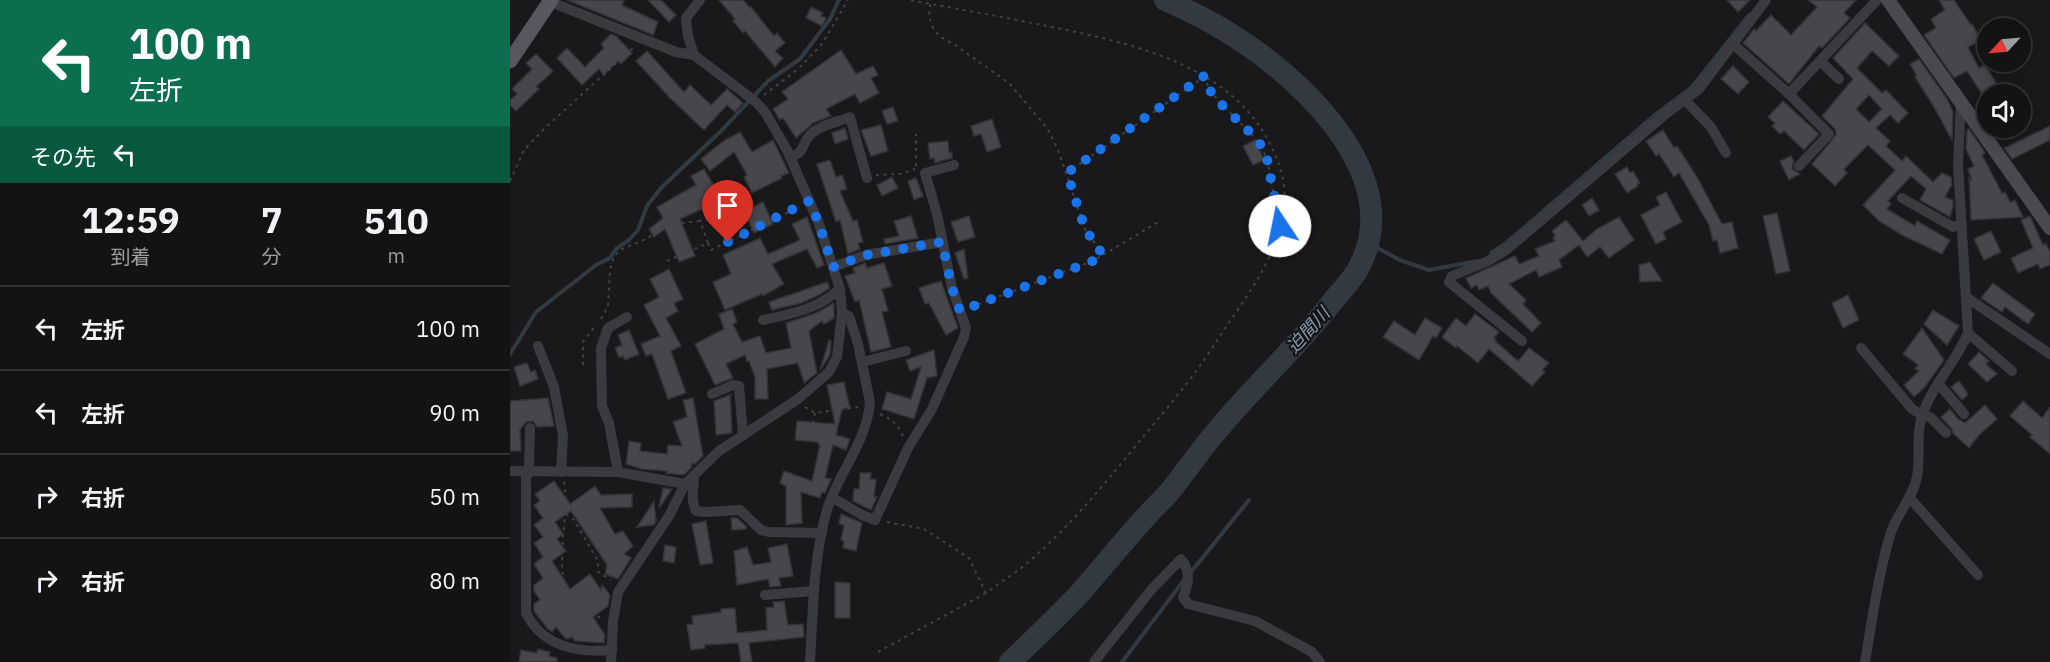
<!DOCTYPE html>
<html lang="ja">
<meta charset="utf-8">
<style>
:root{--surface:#131314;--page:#202022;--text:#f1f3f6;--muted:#9d9ea0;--line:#323234}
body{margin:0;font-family:"IBM Plex Sans","Noto Sans JP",sans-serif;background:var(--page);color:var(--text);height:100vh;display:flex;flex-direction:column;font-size:22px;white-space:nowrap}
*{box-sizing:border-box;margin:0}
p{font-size:20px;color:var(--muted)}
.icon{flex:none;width:33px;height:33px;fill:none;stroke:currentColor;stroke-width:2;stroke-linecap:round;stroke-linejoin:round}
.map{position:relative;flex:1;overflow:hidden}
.details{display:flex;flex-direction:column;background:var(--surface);width:510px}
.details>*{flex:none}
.guide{background:#0b6e4f;color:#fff;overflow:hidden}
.needle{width:39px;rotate:244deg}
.controls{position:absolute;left:1467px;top:18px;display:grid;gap:12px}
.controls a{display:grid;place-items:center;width:54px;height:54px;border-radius:50%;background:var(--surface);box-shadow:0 3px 15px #0003,0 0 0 2px var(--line);font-size:30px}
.pin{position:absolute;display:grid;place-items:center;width:51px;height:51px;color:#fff;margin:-62px -26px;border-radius:50% 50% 50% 0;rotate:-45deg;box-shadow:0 0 6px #0007}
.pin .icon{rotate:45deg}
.me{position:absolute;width:66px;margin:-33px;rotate:349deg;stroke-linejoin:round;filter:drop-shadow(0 0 4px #0008)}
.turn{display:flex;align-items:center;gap:21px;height:126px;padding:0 30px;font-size:27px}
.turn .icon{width:78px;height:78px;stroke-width:2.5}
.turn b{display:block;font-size:42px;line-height:51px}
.then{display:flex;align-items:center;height:57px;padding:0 30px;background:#0003;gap:12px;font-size:22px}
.eta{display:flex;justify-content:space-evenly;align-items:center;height:102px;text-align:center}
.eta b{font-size:36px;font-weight:800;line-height:42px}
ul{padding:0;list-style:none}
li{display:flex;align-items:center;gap:18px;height:84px;padding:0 30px;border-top:2px solid var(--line)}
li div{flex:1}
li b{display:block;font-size:22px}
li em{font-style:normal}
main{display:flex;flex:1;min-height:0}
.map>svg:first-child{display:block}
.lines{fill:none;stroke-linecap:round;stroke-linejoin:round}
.stream{stroke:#323940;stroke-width:4}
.river{stroke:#323940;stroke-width:22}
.building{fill:#46464b;stroke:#333337;stroke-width:1.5;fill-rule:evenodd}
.path{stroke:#414247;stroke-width:2;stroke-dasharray:3 4.5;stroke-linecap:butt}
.street{stroke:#3a3b40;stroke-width:10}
.secondary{stroke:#494a50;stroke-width:14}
.primary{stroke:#57585f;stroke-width:15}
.route{stroke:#1a73e8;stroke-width:10;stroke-dasharray:0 18}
.labels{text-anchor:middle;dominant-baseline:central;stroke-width:4.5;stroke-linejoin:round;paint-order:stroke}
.water-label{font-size:18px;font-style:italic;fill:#879cb1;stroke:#141416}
</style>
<main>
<section class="details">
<div class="guide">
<div class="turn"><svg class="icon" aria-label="left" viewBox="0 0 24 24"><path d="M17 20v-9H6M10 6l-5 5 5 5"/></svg><div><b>100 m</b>左折</div></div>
<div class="then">その先<svg class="icon" aria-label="left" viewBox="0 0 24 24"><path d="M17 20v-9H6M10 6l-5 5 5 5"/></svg></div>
</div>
<div class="eta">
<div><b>12:59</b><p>到着</p></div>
<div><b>7</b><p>分</p></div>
<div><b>510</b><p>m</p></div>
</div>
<ul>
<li><svg class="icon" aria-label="left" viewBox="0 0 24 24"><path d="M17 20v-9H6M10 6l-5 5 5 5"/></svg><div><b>左折</b></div><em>100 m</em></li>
<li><svg class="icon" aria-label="left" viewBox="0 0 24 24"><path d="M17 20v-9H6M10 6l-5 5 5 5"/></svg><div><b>左折</b></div><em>90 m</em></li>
<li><svg class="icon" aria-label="right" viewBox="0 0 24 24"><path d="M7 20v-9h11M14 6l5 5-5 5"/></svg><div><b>右折</b></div><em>50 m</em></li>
<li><svg class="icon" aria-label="right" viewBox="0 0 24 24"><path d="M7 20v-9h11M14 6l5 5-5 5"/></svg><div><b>右折</b></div><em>80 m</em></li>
</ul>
</section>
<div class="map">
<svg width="1540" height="662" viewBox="0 0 1540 662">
<rect width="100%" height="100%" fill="#19191b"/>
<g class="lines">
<g class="stream">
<path d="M858,243L890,260L919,270L967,261"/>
<path d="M981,253L996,243L1146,114L1182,87L1239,15"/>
<path d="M0,354L26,312L86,265L100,258L107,248L119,240L128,230L137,206L151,188L211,131L258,81L290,59L320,19L329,0"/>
<path d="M681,572L739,500"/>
<path d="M612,662L674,580"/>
</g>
<path class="river" d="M500,662C524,639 548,617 571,592C592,568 612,543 633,520C642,509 652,501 661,490C678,469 693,446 711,426C747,383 789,345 823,301C831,291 842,280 848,269C898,179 795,82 727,38C704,23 680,11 655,0"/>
</g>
<g class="building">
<path d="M57,0H114L112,5L148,22L143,35Z"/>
<path d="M138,0H151L166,15L159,22Z"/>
<path d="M209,0H233L240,8L241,7L264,36L267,33L275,43L265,51L273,58L265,67L235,31L233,33L223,21L225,19Z"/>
<path d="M1217,0H1240L1228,12Z"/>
<path d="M1298,0H1346L1334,13L1340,18L1312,48L1309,46L1279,84L1233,43L1244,29L1246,31L1261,15L1281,35L1307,7Z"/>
<path d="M1429,0H1444L1461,25L1462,24L1471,40L1458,47L1469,68L1475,65L1493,94H1472L1457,71L1444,78L1414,35L1426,28L1421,19L1435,10Z"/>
<path d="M301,7L313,13L311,16L316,18L312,26L296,18Z"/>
<path d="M1355,23L1389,56L1379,66L1362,51L1347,68L1372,93L1376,90L1398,113L1388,123L1380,115L1366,128L1380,141L1376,146L1392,161L1396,156L1423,182L1432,173L1441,177L1442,184L1435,197L1443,200V207L1440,217L1410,200L1416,189L1401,176L1378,201L1381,204L1377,209L1405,226L1407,221L1440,240L1432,254L1392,235L1369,221L1353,205L1385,170L1358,145L1334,169L1337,173L1325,186L1302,164L1326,135L1325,129L1312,116L1343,79L1323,58ZM1359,95L1372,109L1359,122L1346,109Z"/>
<path d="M101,34L106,36L122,53L111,64L108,61L94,75L89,69L72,85L47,58L57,48L75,67L94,48L91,44Z"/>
<path d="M331,50L346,74L363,66L368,75L361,78L369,93L350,103L345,94L316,109L321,116L303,123L286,138L273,118L270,120L263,109L278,99L272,92Z"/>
<path d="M137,51L174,92L180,85L201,105L217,89L233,103L225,112L217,105L194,130L160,98L126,61Z"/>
<path d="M26,54L43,71L26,87L29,89L6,111L0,105V100L7,94L2,89L22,69L16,63Z"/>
<path d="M1409,59L1437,99L1443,112L1442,140L1424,107L1405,77L1407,76L1400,64Z"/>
<path d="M1223,66L1239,82L1228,94L1211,79Z"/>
<path d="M1273,101L1309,134L1294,150L1274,131L1270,134L1262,126L1265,123L1258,117Z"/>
<path d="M383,107L388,121L377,124L372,111Z"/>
<path d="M482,119L491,147L477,152L471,134L464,136L461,126Z"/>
<path d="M371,125L378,151L361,156L351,130Z"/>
<path d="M1540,126V140L1502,159L1494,148Z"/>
<path d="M335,128L338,139L325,144L322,133Z"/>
<path d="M1459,129L1474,151L1475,153L1472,155L1492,193L1495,192L1500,202L1505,200L1513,217L1461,220L1459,178L1462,181L1458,169L1464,166L1456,149L1457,130Z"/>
<path d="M1153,130L1164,148L1167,146L1187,177L1212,224L1222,222L1228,248L1210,253L1207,240L1203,241L1199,225L1169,173L1164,177L1149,154L1146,156L1136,141Z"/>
<path d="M230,132L242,152L263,140L279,173L271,176L272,178L242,193L234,177L237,175L224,152L200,171L191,159L215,140Z"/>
<path d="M745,140L754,160L743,165L733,146Z"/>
<path d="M438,141L439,153L442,152V158L425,163L424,158L420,159L418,143Z"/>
<path d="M1281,156L1284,161L1282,169L1290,174L1279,180L1270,161Z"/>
<path d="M320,160L326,177L332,175L337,189L330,191L343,221L347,220L353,242L348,243L350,249L338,254L330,220L326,222L307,164Z"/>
<path d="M1117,167L1120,173L1123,171L1130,183L1127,184L1128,186L1117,193L1105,174Z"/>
<path d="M194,169L210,196L202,202L209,213L199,219L192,209L170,219L185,256L169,262L155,229L144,237L139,229L153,218L147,207L186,185L181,176Z"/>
<path d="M382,177L388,188L372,196L367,185Z"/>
<path d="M406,178L413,196L404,200L398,181Z"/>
<path d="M1156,192L1172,222L1153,232L1156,239L1146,244L1131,215L1150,205L1146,197Z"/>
<path d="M1082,198L1089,210L1079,216L1072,205Z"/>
<path d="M253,202L263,224L244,233L234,211Z"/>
<path d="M1267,213L1280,271L1266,274L1253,216Z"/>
<path d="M401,216L408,238L375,244L374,239L389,236L384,221Z"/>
<path d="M459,216L465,237L448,242L441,222Z"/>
<path d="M1520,216L1533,245L1536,244L1540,252V265L1530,269L1528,264L1508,273L1501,258L1523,248L1511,220Z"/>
<path d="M297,217L314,265L307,268L297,249L262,264L274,284L253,296L252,294L215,310L203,282L221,274L213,255L250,238L258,254L290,240L282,224Z"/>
<path d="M1109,217L1124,240L1099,258L1090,247L1077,257L1069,245L1049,260L1052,267L1029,277L1026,270L999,284L1016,300L1013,304L1031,323L1022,332L981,293L978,286L969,290L967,285L961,288L956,278L1005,256L1009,264L1029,256L1025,249L1045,241L1043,238L1045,236L1042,231L1056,220L1073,241L1087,229Z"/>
<path d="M1481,231L1491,252L1474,260L1464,239Z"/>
<path d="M454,249L458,278L454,279L445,253Z"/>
<path d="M1140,262L1152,281L1130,282L1129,265Z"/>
<path d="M355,263L357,268L374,263L382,286L372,289L378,311L372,312L381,347L361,352L349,300L345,302L335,276L345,273L343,268Z"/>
<path d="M159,269L173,299L164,303L168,311L156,318L171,346L161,351L176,393L158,399L142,354L136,356L131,344L150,336L134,305L149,297L140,279Z"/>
<path d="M431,281L448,328L436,335L419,303L415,304L409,288Z"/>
<path d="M317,282L320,288L309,295L291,303L262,310L259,302Z"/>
<path d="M1483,283L1525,314L1518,324L1495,307L1492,312L1471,298Z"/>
<path d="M1338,295L1349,320L1333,328L1322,303Z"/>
<path d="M324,303V318L314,324L312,321L299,331L307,373L294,383L288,363L257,369L258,399H245V377L239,361H237L235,355L216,364L223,378L205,385L185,344L214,329L209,314L222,309L227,322L223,324L232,342L250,336L256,353L281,348L276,323L306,313Z"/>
<path d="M1423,310L1449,326L1437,345L1414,324Z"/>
<path d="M965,314L989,332L984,338L986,340L985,341L1008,361L1019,348L1039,363L1032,370L1035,372L1022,386L979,349L968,363L947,346L946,348L932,337L946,318L956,326Z"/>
<path d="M915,318L932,328L926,338L923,336L909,360L873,337L884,321L905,335Z"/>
<path d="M1412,328L1434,360L1415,387L1404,397L1394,385L1409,371L1405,369L1408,365L1393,354Z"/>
<path d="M119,330L129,354L115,360L113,356L109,357L105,348L112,345L108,335Z"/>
<path d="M319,340L321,341L320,355L310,370Z"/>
<path d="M424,350L427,376L417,378L404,419L372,409L377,392L401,399L411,367L400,371L396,360Z"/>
<path d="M1469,352L1479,361L1476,364L1487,374L1477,382L1458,364Z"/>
<path d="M17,363L21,372L25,370L28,379L10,386L4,367Z"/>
<path d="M1449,381L1457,392V396L1452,400L1441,387Z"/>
<path d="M334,382L340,408L332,409L326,435L340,439L336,450L323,445L315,478L321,479L315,493L312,492L310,498L291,492L292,523L276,525V486L270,483L274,471L302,481L310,445L308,444V442L285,440L287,421L325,424L317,385Z"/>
<path d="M222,394L220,395L222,433L206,435L204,401Z"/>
<path d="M38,398L44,426L27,427L23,421L16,422L10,430L11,451H0V401Z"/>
<path d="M183,398L193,456L185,464L182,463L181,468L174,475L156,473L157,471L131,469L116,464L119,441L131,443L130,451L157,454L158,445L172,446L163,422L177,417L173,400Z"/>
<path d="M1513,401L1532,418L1540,407V454L1520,437L1522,435L1500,416Z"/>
<path d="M1475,405L1487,419L1469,435L1459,448L1443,433L1441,428L1431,417L1440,409L1448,419L1455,423Z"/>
<path d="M350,473H361L360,479H366L364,497H367L361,510L343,501L344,489H349Z"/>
<path d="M44,481L60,504L85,486L91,495L122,494V507L90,508L105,534L113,531L123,546L114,554L121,558L108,579L95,574L97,565L61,511L45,522L53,534L47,539L56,551L42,561L60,589L80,574L91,590L92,585L100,595L98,606L83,617L95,635L94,643L65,641L62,637L58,639L55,638L46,627L42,632L37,628L24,611V604L30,600L24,591V585L33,578L24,564L33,557L24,543L33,537L24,525L33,518L24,505L30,501L25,494Z"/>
<path d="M153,488L162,489L150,507H149Z"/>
<path d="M144,501L146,521L144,525L127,527Z"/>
<path d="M331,514L352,523L346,551L333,548L334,541L331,540L334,525L329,524Z"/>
<path d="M221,518H227L236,526V529L222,530Z"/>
<path d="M196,521L203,563L190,565L182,524Z"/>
<path d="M277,544L283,576L269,578L271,586L260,587L258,579L227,585L224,551L237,547L243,565L261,562L258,548Z"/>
<path d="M155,545L166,547L164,563L153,561Z"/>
<path d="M325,582L340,583V618H325Z"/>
<path d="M274,601L278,625L293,624L294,637L239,643L242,662H231L228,643L195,645V648L181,650L177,625L183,624L182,616L211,612V609L225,608L227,633L257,630L256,608L264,607L263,602Z"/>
<path d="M28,649L40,652L39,656L47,658V662H9L11,650L27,653Z"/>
</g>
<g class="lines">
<g class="path">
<path d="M420,4L419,17L424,30L431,37L445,45L499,83L537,128L548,150L575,229L593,255"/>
<path d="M695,76C697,98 739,126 751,147C764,167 757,193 773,212"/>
<path d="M254,95L288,69L312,44L338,0"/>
<path d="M406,166V134"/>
<path d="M557,173L694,77"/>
<path d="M366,175L390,174L405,169"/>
<path d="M0,181L14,150L36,127L124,47"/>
<path d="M198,243L201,250L289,207"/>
<path d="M157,261L198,243L190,221L195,216L274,173"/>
<path d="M461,307L583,261L650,221"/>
<path d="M91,319L98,306L100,270L104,257L110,250L138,238L154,225L190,221"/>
<path d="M73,365V342L85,326"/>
<path d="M295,407L305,413L348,407"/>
<path d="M370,414C382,419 387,424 393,436"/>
<path d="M300,438L305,413"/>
<path d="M54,482C61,513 40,581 64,601C72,608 83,613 92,619"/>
<path d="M56,514L64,520L88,561V572L101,580"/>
<path d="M377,522L414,529L459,558L476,593C487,584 500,577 511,568C558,530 595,483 633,437C658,407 683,378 704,345C731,303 771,256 774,204C776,184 771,166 762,148C722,62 615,42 532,25C488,16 443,8 399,0"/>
<path d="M368,652L476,593"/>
</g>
<g class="street">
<path d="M36,0L166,52L184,55L246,102L255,112L277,150L308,221L330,289L332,313L327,357L319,372L288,399L209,451L175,484L159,516L108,592L103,621L101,662"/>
<path d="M1223,44L1279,94L1319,134L1289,166"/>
<path d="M184,55L178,36L176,18L190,0"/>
<path d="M1310,61L1329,79"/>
<path d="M1279,94L1367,0"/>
<path d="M1175,100L1201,127L1216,153"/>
<path d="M280,157C295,153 291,146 299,136C306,126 328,122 340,117L357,178"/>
<path d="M1392,198L1443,227L1452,224"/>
<path d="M323,267L356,255L432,242"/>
<path d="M1456,297L1540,354"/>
<path d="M253,320C281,314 308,309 330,289"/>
<path d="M1458,333L1502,371"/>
<path d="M1012,341L939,282L942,276L978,261L995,251L1157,113L1189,89L1256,0"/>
<path d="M28,346L44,387L53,436L51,472"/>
<path d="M1351,348L1402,409L1412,415L1420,417L1436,433"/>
<path d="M352,362L396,351"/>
<path d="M1428,383L1454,414"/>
<path d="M202,394L223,385L229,386L233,435"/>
<path d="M20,428L19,472L16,478V613C33,647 67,653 102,650"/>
<path d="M0,471L108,472L175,484"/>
<path d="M108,472L99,423L92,406L91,348L98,328L117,317"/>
<path d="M184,475C184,488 180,498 186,511L195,512L230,510L251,530L259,532L312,533"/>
<path d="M1399,497L1468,575"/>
<path d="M323,498L352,515L365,520L398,448L422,409L454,337L456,328L442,288L427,214L415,173L444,165"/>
<path d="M255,595L303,591"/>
<path d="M300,662C303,611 303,559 317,510C328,473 357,442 360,402L348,344L339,316L332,313"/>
<path d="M584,662L641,590L671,559C681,571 679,584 673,597L678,604L745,621L802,652L810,662"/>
<path d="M1355,662C1362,620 1368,577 1380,535C1386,515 1403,498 1407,477C1411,456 1405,434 1413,413C1423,384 1446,362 1458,333L1448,165L1451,102"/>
</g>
<path class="secondary" d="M1378,0L1540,228"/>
<path class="primary" d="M0,61L41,0"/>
</g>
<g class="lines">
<path class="route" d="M218,242L299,201L308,221L323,267L356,255L432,242L442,288L450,311L583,261L593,255L575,229L557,173L694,76C697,99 739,126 752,147C764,168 757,193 773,212L770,226"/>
</g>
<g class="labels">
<g class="water-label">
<text transform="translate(798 330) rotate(-48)">迫間川</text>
</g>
</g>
</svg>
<div class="controls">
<a><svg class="needle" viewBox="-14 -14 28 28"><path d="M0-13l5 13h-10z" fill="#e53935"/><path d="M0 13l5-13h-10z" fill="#9d9ea0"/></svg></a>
<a><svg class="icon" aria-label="sound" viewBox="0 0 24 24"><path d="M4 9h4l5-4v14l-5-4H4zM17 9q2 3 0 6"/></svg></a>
</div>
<div class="pin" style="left:218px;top:242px;background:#d93025"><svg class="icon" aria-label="arrive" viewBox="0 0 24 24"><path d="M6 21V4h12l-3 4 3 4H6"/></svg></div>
<svg class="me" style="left:770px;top:226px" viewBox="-20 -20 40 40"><circle r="19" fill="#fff"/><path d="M0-13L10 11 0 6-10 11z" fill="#1a73e8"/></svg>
</div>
</main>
